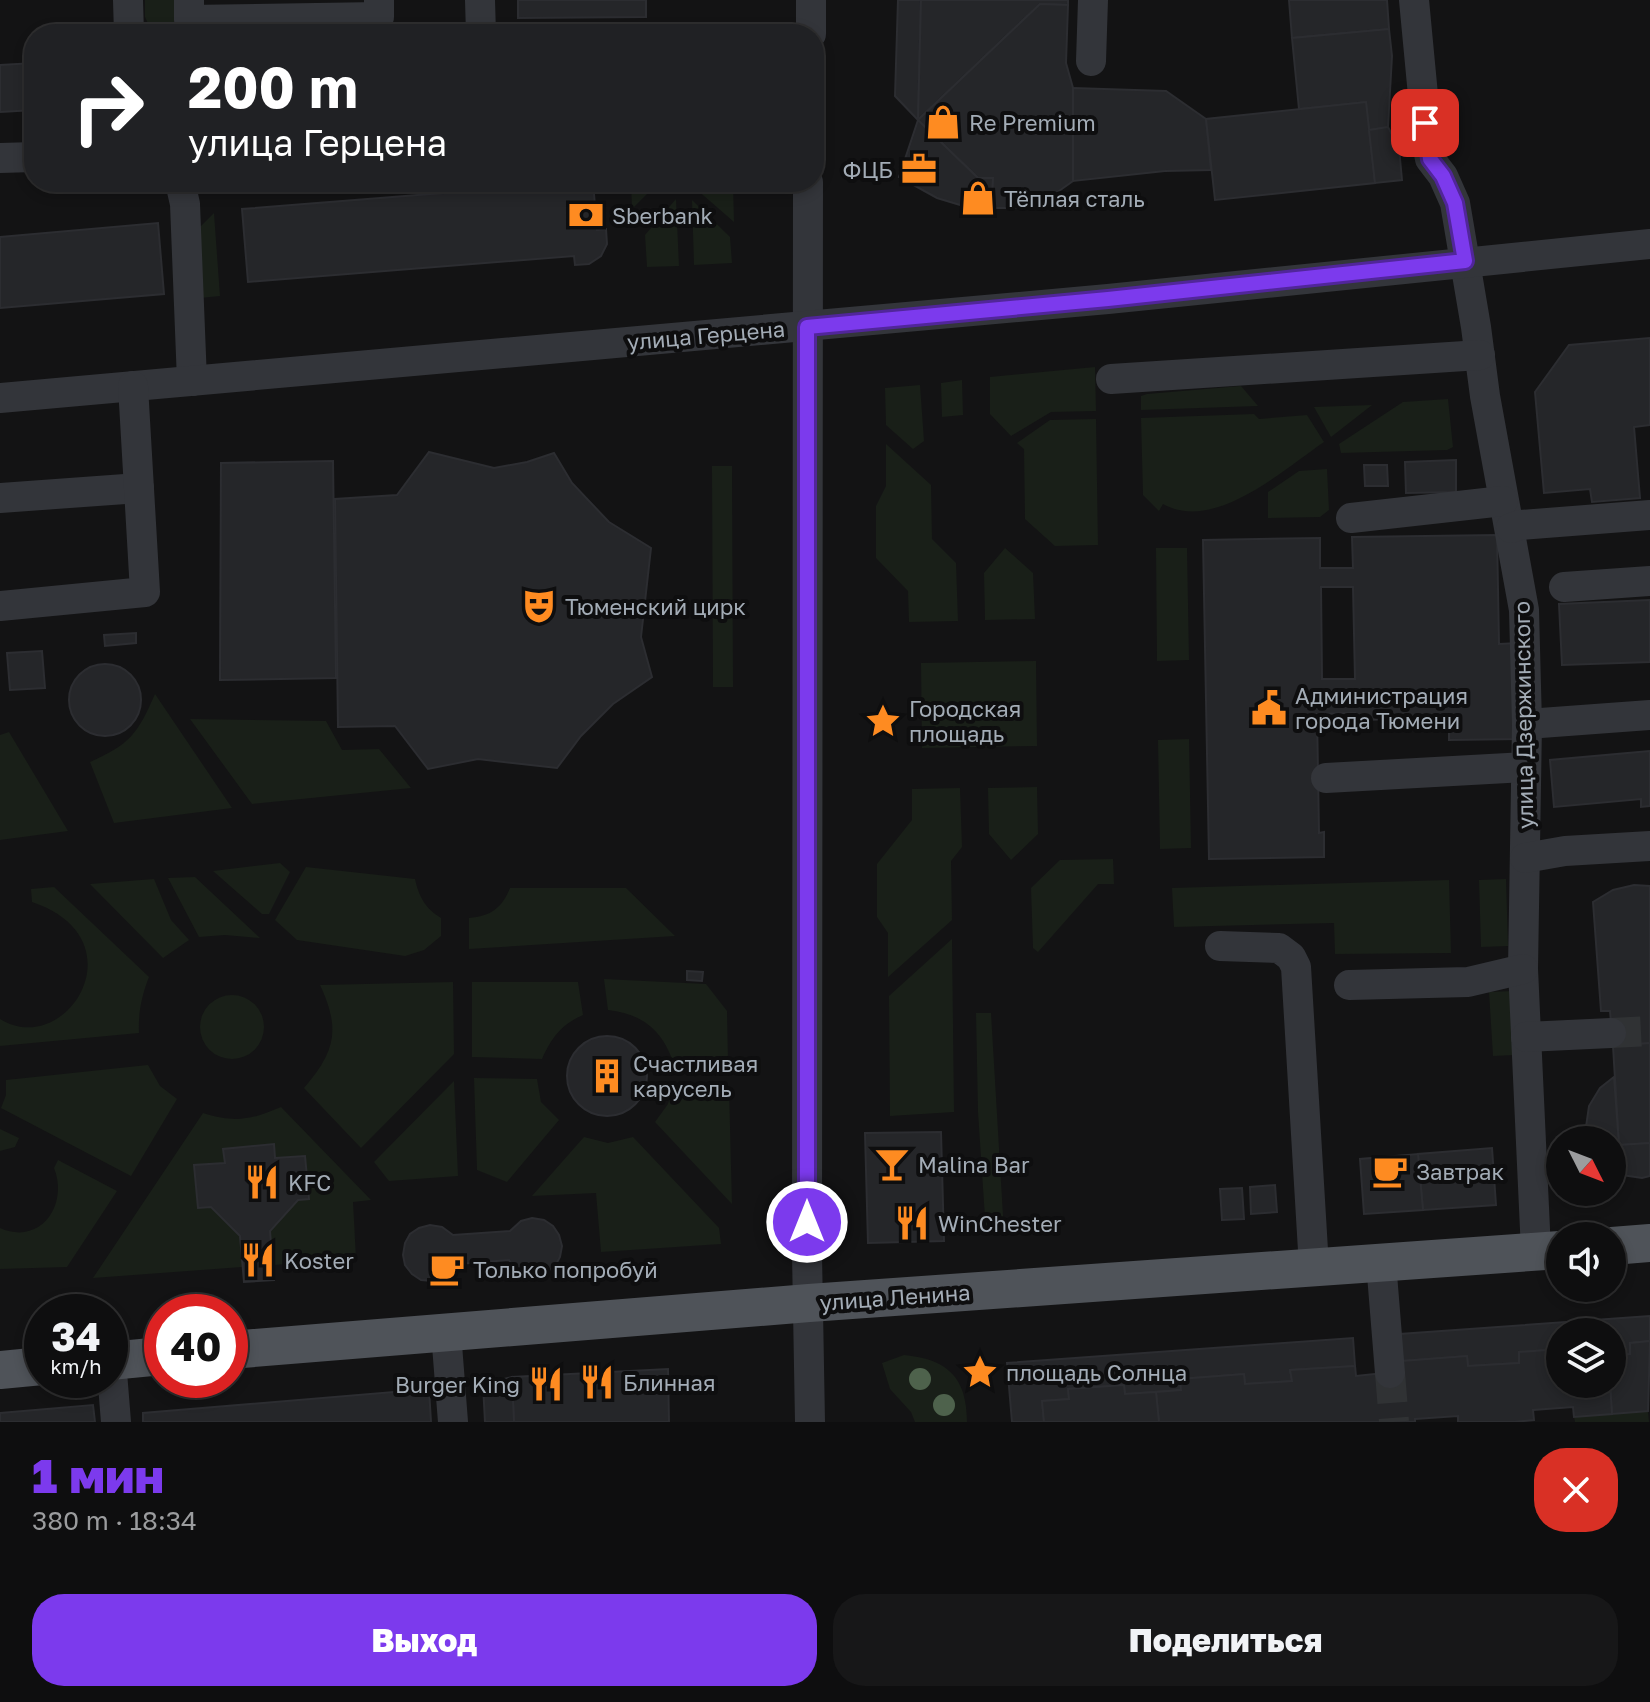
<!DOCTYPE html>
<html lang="ru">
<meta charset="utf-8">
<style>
:root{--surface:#0e0e0f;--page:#171718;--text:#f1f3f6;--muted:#9b9c9e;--line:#2e2e2f;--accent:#7c3aed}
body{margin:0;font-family:"Golos Text",sans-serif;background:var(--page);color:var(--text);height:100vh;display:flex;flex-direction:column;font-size:30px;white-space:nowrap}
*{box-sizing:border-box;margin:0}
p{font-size:26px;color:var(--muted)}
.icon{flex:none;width:44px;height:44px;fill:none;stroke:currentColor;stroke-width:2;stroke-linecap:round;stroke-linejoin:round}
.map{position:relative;height:1422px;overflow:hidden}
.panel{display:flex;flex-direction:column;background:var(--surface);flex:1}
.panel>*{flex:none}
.hud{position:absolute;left:24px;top:24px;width:800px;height:168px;border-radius:32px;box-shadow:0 4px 12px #0003,0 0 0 2px var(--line);background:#202124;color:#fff;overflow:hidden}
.needle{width:52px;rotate:132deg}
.fabs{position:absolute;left:1546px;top:1126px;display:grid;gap:16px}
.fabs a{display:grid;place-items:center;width:80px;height:80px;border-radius:50%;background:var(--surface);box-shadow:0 4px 12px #0003,0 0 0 2px var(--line);font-size:40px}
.speed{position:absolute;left:24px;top:1294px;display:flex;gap:16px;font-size:40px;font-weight:700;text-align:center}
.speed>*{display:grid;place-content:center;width:104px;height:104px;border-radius:50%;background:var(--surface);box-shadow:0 4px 12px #0003,0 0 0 2px var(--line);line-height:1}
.speed small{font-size:20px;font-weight:400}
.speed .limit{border:12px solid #d22;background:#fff;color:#111}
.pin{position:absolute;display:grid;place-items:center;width:68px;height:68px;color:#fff;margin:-34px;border-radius:16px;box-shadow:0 4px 12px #0006}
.me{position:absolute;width:88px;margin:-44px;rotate:0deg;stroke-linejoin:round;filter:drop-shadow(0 0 6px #0008)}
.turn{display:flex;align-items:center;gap:28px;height:168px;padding:0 32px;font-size:36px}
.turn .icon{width:104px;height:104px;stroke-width:2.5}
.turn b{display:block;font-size:56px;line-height:68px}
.round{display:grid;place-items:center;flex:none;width:84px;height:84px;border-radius:32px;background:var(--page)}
.head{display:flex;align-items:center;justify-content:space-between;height:136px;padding:0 32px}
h1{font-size:48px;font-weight:800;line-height:60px;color:var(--accent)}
.primary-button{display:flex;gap:16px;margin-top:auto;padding:16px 32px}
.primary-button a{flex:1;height:92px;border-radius:32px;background:var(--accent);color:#fff;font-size:32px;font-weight:800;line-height:92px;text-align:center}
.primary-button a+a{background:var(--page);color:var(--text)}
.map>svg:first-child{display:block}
.green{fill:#191f18}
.building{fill:#252629;stroke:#2c2d31;stroke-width:2;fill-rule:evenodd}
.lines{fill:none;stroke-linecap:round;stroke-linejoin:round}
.minor-tunnel{stroke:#303234;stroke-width:30;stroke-dasharray:30 15;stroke-linecap:butt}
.minor{stroke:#33353a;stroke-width:30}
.major{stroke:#4f5359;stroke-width:38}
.tree{fill:#4e624c}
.route-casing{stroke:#51269a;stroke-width:20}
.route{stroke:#7c3aed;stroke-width:14}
.labels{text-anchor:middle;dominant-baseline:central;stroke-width:8;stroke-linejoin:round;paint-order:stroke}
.poi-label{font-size:22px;fill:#a3acb6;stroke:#0e0e0f;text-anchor:start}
.street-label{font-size:22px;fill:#a3acb6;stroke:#0e0e0f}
</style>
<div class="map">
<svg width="1650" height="1422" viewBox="0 0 1650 1422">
<rect width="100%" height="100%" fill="#131314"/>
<g class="green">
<path d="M145,0H174V31L188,34H153L145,17Z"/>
<path d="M631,182H656L657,184L632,209Z"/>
<path d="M699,182H733L734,222L695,188Z"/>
<path d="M676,199L679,266L647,267L645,235Z"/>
<path d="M692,200L730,237L732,263L694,265Z"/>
<path d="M214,213L220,296L200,298V227Z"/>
<path d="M1095,367L1096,411L1051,412L1011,436L990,414V377Z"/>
<path d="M962,380L963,415L942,417L941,383Z"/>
<path d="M920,385L924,441L913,449L886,425L885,388Z"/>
<path d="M1241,386L1258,406L1141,410V396L1147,394Z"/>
<path d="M1448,399L1453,447L1447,450L1341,453L1339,444L1403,402Z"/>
<path d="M1372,405L1331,437L1314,407Z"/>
<path d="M1254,414L1259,419L1307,415L1324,442C1283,470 1214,533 1163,504L1159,511L1143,495L1141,418Z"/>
<path d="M1096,419L1098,545L1055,546L1025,519L1024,449L1017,443L1050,420Z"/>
<path d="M886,444L931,485L932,539L956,563L958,621L909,622L908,591L876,558V506L886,486Z"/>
<path d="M712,466H732L733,687H713Z"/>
<path d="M1327,469L1329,510L1320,517L1268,518V492L1299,471Z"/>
<path d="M1005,548L1033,573L1035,619L985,620L984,573Z"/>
<path d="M1156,548H1187L1189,660L1157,661Z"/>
<path d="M1036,661L1037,746L922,748L921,663Z"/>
<path d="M155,694L232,808L114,823L90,762C130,744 137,735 155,694Z"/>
<path d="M190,719L326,721L342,750L379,749L411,788L252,804Z"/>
<path d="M9,732L68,831L0,840V735Z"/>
<path d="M1189,739L1191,848L1160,849L1158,740Z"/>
<path d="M1037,787L1038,834L1011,860L989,834L988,788Z"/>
<path d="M960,788L962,847L951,861L952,920L888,977V933L877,917V864L912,820V789Z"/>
<path d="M1113,859L1114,884H1098L1038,952L1033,948L1031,888L1060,860Z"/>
<path d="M280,863L290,872L269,914H262L213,871Z"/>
<path d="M306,867L415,879C419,897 425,908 441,918V936L424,950L405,956L297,940L275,920Z"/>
<path d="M195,877L260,938L225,935L199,937L168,878Z"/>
<path d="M154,879L171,920L189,940L163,958L90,884Z"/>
<path d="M1506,879L1508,946L1481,947L1479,880Z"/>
<path d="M1449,880L1451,953L1335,954L1334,923L1174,927L1172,888Z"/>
<path d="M54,887L149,977C142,995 138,1012 139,1033L0,1046V1019C66,1060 142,939 32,902L31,889Z"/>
<path d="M510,888H626L675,936L469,949V918C491,916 502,908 510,888Z"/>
<path d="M952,939L954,1112L890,1116L889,996Z"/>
<path d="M604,979L706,984L727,1011L728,1060L673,1061C661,1029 642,1014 608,1010Z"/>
<path d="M453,982L454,1054L361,1148L304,1088C335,1052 341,1030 320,985Z"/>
<path d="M472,982H578L583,1015C561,1025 552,1037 542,1059L472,1057Z"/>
<path d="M1512,991L1515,1055L1493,1056L1489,992Z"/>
<circle cx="232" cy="1027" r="32"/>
<path d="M976,1013H991L1004,1232L986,1233L978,1112Z"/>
<path d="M148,1065L160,1086L177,1099L131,1176L1,1108L6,1095V1080Z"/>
<path d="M474,1078L537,1079L541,1102L559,1120L507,1182L477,1170Z"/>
<path d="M454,1081L458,1176L389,1181L374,1162Z"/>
<path d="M674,1085L729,1088L732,1204L655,1122L668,1104Z"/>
<path d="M281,1107L371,1200L353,1202L356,1258L274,1265V1280L244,1282L242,1267L93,1278L203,1113C236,1123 250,1120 281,1107Z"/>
<path d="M0,1129L19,1138L15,1147L0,1151Z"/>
<path d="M584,1137L608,1143L633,1137L719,1228L721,1244L601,1252L596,1193L532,1196Z"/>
<path d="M58,1160L117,1191L67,1267L0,1269V1228C40,1246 69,1205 54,1168Z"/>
<path d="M904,1355C947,1359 967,1377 967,1422H915L911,1412L890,1389L882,1363Z"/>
<path d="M1648,1411L1649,1422H1575L1574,1417Z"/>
</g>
<g class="building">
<path d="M518,0H646V17L518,18Z"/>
<path d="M898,0H921L918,120L895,96Z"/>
<path d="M921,0H1068V5L1040,4L918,120Z"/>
<path d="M1289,0H1387L1389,29L1292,38Z"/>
<path d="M1040,4L1068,5L1066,63L1073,88V181L1035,208H991L993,178H978L918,120Z"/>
<path d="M1389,29L1392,56L1388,127L1369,130L1366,102L1299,109L1292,38Z"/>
<path d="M34,63V110L0,112V65Z"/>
<path d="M1073,88L1166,91L1206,119L1211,170L1165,171L1073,181Z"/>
<path d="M1366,102L1375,183L1215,200L1206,119Z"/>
<path d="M918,120L978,178H993L991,208H970L937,198L899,177Z"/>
<path d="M1388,127L1399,148L1402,180L1375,183L1369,130Z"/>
<path d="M492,182H593L597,230L606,229L607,244L601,256L589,264L575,265L574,256L248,282L242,209L493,189Z"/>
<path d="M158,223L164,294L0,308V237Z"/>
<path d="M1650,338V425L1634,427L1640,498L1592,502L1590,489L1544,493L1535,392L1569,345Z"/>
<path d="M429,452L494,468L527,462L554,453L572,483L609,522L651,548L641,637L652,677L613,704L581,736L557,768L478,759L428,769L395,726L338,727L335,499L397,495Z"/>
<path d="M1456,460V492L1406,493L1405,462Z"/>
<path d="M333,461L336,678L220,680L221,463Z"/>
<path d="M1364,465H1387L1388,486H1365Z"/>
<path d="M1497,535L1499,644L1518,643L1519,739L1449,740V718L1356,720L1355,713L1317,714L1319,833L1324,832V857L1209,859L1203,540L1320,538V568H1353L1352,537ZM1321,587H1353L1355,679H1322Z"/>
<path d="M1650,600V662L1562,665L1559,604Z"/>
<path d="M136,633V643L105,646L104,635Z"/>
<path d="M42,651L45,688L10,690L7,653Z"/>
<circle cx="105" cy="700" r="36"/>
<path d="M1650,751V806L1641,807V799L1554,807L1550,760Z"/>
<path d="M1634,885L1650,886V1043L1613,1046L1610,1011H1601L1593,902L1613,890Z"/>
<path d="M687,971L703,972L702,981L687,980Z"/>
<circle cx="607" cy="1076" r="40"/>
<path d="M1650,1043V1143L1619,1145L1613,1046Z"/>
<path d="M1614,1077L1619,1145L1650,1143V1176L1642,1178L1622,1175L1612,1169V1140H1589L1586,1127L1589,1106L1600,1088Z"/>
<path d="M941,1132L944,1241L868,1243L865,1133Z"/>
<path d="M274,1144L275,1158L305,1156L309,1199L298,1200L270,1231L274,1280L244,1282L240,1236L211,1207L198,1208L194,1165L225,1163L223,1149Z"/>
<path d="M1492,1148L1496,1205L1423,1210L1418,1154Z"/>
<path d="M1418,1154L1423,1210L1364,1214L1360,1159Z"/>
<path d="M1275,1185L1277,1212L1251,1214L1250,1187Z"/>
<path d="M1242,1188L1244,1219L1222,1220L1220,1189Z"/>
<path d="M532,1218L544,1220L553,1226L559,1235L562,1246L560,1257L555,1266L545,1273L535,1276L523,1273L514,1268L509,1260L458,1264L443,1279L433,1281L421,1280L412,1274L405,1265L403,1255L405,1243L410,1234L419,1228L430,1225L442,1227L453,1235L510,1231L521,1221Z"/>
<path d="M1650,1316V1341L1630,1343V1354L1612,1355V1332H1560V1349L1519,1352V1363L1468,1366L1467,1356L1402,1361L1400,1334Z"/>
<path d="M1353,1338L1355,1366L1290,1370L1292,1381L1245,1384L1244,1374L1180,1379L1181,1390L1125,1394L1124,1385L1068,1389L1069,1399L1042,1401L1044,1422H1012L1007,1363Z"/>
<path d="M1650,1341L1648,1411L1612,1414L1610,1384H1612V1355L1630,1354V1343Z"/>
<path d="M1560,1349V1384H1610L1612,1414L1574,1417L1573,1407L1533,1410L1534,1420L1514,1422H1458V1416L1415,1419V1422H1159L1156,1392L1181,1390L1180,1379L1244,1374L1245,1384L1292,1381L1290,1370L1355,1366L1356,1376L1403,1371L1402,1361L1467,1356L1468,1366L1519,1363V1352Z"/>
<path d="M668,1369L669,1422H514L512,1377Z"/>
<path d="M512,1377L514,1422H485L483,1384Z"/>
<path d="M1124,1385L1125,1394L1156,1392L1159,1422H1044L1042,1401L1069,1399L1068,1389Z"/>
<path d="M429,1389L431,1422H143V1413Z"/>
<path d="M93,1405L95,1422H0V1413Z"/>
</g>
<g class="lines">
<g class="minor-tunnel">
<path d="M1611,1033L1650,1031"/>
<path d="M1390,1373L1394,1422"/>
</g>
<g class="minor">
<path d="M128,0L129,34"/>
<path d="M189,0V20L379,17V0"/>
<path d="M480,0L481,34"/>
<path d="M1414,0L1428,148L1430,159L1443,176L1455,203L1476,327L1485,396L1524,610L1527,724L1523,969L1536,1251"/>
<path d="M811,34V0"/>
<path d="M1091,61L1093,0"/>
<path d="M0,158L34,157"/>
<path d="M180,182L185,204L192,381"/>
<path d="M808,182L807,1254L810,1422"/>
<path d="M1111,379L1480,355"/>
<path d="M0,398L1108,299L1650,244"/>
<path d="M0,498L139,488"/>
<path d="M1351,518L1503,501"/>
<path d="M1511,528L1520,525L1650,515"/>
<path d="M1564,587L1650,581"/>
<path d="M0,606L145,592L133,386"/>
<path d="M1527,724L1650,715"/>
<path d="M1326,778L1526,767"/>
<path d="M1525,858L1565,851L1650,846"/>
<path d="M1220,946L1279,948L1291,957L1296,967L1314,1267"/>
<path d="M1349,985L1468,982L1523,969"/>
<path d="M1526,1037L1611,1033"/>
<path d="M1381,1262L1390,1373"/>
<path d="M446,1332L453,1422"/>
<path d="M111,1360L116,1422"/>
</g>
<g class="major">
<path d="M1612,1246L1650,1243"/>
<path d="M230,1350L809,1303L1560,1250"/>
<path d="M110,1361L162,1356"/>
<path d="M0,1370L42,1366"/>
</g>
</g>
<g class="tree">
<circle cx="920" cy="1379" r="11"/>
<circle cx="944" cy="1405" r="11"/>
</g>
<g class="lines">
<g class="route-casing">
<path id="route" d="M807,1222V327L1108,299L1465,261L1455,203L1443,176L1430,159L1425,123"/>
</g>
<use href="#route" class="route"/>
</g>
<defs>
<g id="shop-bare" transform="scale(2.76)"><path d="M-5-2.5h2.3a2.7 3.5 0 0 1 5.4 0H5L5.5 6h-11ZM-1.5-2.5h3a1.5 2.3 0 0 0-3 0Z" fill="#fe8b21" stroke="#0e0e0f" stroke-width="2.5" paint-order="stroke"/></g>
<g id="office-bare" transform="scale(2.76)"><path d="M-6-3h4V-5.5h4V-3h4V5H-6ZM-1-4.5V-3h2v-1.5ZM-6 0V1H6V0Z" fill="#fe8b21" stroke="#0e0e0f" stroke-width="2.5" paint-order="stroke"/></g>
<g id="bank-bare" transform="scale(2.76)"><path d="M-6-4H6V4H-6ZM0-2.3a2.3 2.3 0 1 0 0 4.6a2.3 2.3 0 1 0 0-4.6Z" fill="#fe8b21" stroke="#0e0e0f" stroke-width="2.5" paint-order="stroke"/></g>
<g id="theatre-bare" transform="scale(2.76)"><path d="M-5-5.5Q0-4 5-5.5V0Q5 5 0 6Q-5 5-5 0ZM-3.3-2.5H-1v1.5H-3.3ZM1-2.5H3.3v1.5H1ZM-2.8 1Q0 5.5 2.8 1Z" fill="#fe8b21" stroke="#0e0e0f" stroke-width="2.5" paint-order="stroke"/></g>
<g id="civic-bare" transform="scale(2.76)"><path d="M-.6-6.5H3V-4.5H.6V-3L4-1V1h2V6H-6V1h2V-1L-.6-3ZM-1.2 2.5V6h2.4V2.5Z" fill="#fe8b21" stroke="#0e0e0f" stroke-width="2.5" paint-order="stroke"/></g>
<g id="sight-bare" transform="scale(2.76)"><path d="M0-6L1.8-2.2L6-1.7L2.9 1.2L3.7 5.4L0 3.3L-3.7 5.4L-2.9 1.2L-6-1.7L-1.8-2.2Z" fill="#fe8b21" stroke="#0e0e0f" stroke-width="2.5" paint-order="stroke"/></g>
<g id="building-bare" transform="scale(2.76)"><path d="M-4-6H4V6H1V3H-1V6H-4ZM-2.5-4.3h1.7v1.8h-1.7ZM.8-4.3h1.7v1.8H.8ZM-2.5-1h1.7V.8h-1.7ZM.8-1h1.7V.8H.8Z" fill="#fe8b21" stroke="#0e0e0f" stroke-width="2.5" paint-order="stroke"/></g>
<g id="bar-bare" transform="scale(2.76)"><path d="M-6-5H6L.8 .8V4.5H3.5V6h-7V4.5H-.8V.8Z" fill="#fe8b21" stroke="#0e0e0f" stroke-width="2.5" paint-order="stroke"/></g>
<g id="cafe-bare" transform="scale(2.76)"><path d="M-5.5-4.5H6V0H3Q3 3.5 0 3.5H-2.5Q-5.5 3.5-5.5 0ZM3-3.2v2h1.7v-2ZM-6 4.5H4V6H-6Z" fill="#fe8b21" stroke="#0e0e0f" stroke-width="2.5" paint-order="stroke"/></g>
<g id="restaurant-bare" transform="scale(2.76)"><path d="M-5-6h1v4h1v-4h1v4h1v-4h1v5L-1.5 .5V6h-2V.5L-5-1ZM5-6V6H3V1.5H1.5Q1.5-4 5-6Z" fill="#fe8b21" stroke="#0e0e0f" stroke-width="2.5" paint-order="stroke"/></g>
</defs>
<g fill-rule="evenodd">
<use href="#shop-bare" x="943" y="122"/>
<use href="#office-bare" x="919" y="169"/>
<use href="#shop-bare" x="978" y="198"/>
<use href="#bank-bare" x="586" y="215"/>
<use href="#theatre-bare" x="539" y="606"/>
<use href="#civic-bare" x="1269" y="708"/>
<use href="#sight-bare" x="883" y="721"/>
<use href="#building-bare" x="607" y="1076"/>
<use href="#bar-bare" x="892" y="1164"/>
<use href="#cafe-bare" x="1390" y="1171"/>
<use href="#restaurant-bare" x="262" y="1182"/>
<use href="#restaurant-bare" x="912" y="1223"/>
<use href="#restaurant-bare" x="258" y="1260"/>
<use href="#cafe-bare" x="447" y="1269"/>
<use href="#sight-bare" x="980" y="1372"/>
<use href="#restaurant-bare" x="597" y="1382"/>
<use href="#restaurant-bare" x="546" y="1384"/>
</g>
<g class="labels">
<g class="poi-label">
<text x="969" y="122">Re Premium</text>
<text x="893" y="169" text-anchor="end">ФЦБ</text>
<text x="1004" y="198">Тёплая сталь</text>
<text x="612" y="215">Sberbank</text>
<text x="565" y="606">Тюменский цирк</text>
<text x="1295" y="695">Администрация<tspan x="1295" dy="25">города Тюмени</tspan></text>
<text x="909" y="708">Городская<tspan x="909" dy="25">площадь</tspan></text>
<text x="633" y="1063">Счастливая<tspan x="633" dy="25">карусель</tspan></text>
<text x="918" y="1164">Malina Bar</text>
<text x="1416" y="1171">Завтрак</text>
<text x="288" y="1182">KFC</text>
<text x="938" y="1223">WinChester</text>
<text x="284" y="1260">Koster</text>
<text x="473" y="1269">Только попробуй</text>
<text x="1006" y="1372">площадь Солнца</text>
<text x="623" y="1382">Блинная</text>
<text x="520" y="1384" text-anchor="end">Burger King</text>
</g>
<g class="street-label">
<text transform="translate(706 335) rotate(-5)">улица Герцена</text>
<text transform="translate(1523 715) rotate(-91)">улица Дзержинского</text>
<text transform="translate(895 1297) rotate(-4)">улица Ленина</text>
</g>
</g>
</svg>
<div class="fabs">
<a><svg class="needle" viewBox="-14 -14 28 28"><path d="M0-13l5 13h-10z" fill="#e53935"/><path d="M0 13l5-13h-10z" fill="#9b9c9e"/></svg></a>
<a><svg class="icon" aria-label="sound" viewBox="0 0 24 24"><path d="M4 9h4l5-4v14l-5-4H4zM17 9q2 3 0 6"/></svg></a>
<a><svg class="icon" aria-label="layers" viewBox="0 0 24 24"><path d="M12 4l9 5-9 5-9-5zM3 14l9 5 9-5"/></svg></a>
</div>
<div class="speed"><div>34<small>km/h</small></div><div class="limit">40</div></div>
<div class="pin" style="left:1425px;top:123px;background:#d93025"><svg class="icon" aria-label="arrive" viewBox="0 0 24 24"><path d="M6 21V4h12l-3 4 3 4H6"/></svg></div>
<svg class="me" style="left:807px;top:1222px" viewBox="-20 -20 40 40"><circle r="17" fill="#7c3aed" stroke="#fff" stroke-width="3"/><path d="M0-11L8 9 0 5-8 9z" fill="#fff"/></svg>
<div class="hud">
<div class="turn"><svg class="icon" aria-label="right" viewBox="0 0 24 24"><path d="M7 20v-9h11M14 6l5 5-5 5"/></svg><div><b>200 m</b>улица Герцена</div></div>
</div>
</div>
<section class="panel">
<div class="head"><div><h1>1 мин</h1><p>380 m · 18:34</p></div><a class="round" style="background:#d93025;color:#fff"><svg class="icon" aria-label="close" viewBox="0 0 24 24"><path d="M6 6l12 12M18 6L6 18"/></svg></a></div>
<div class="primary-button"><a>Выход</a><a>Поделиться</a></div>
</section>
